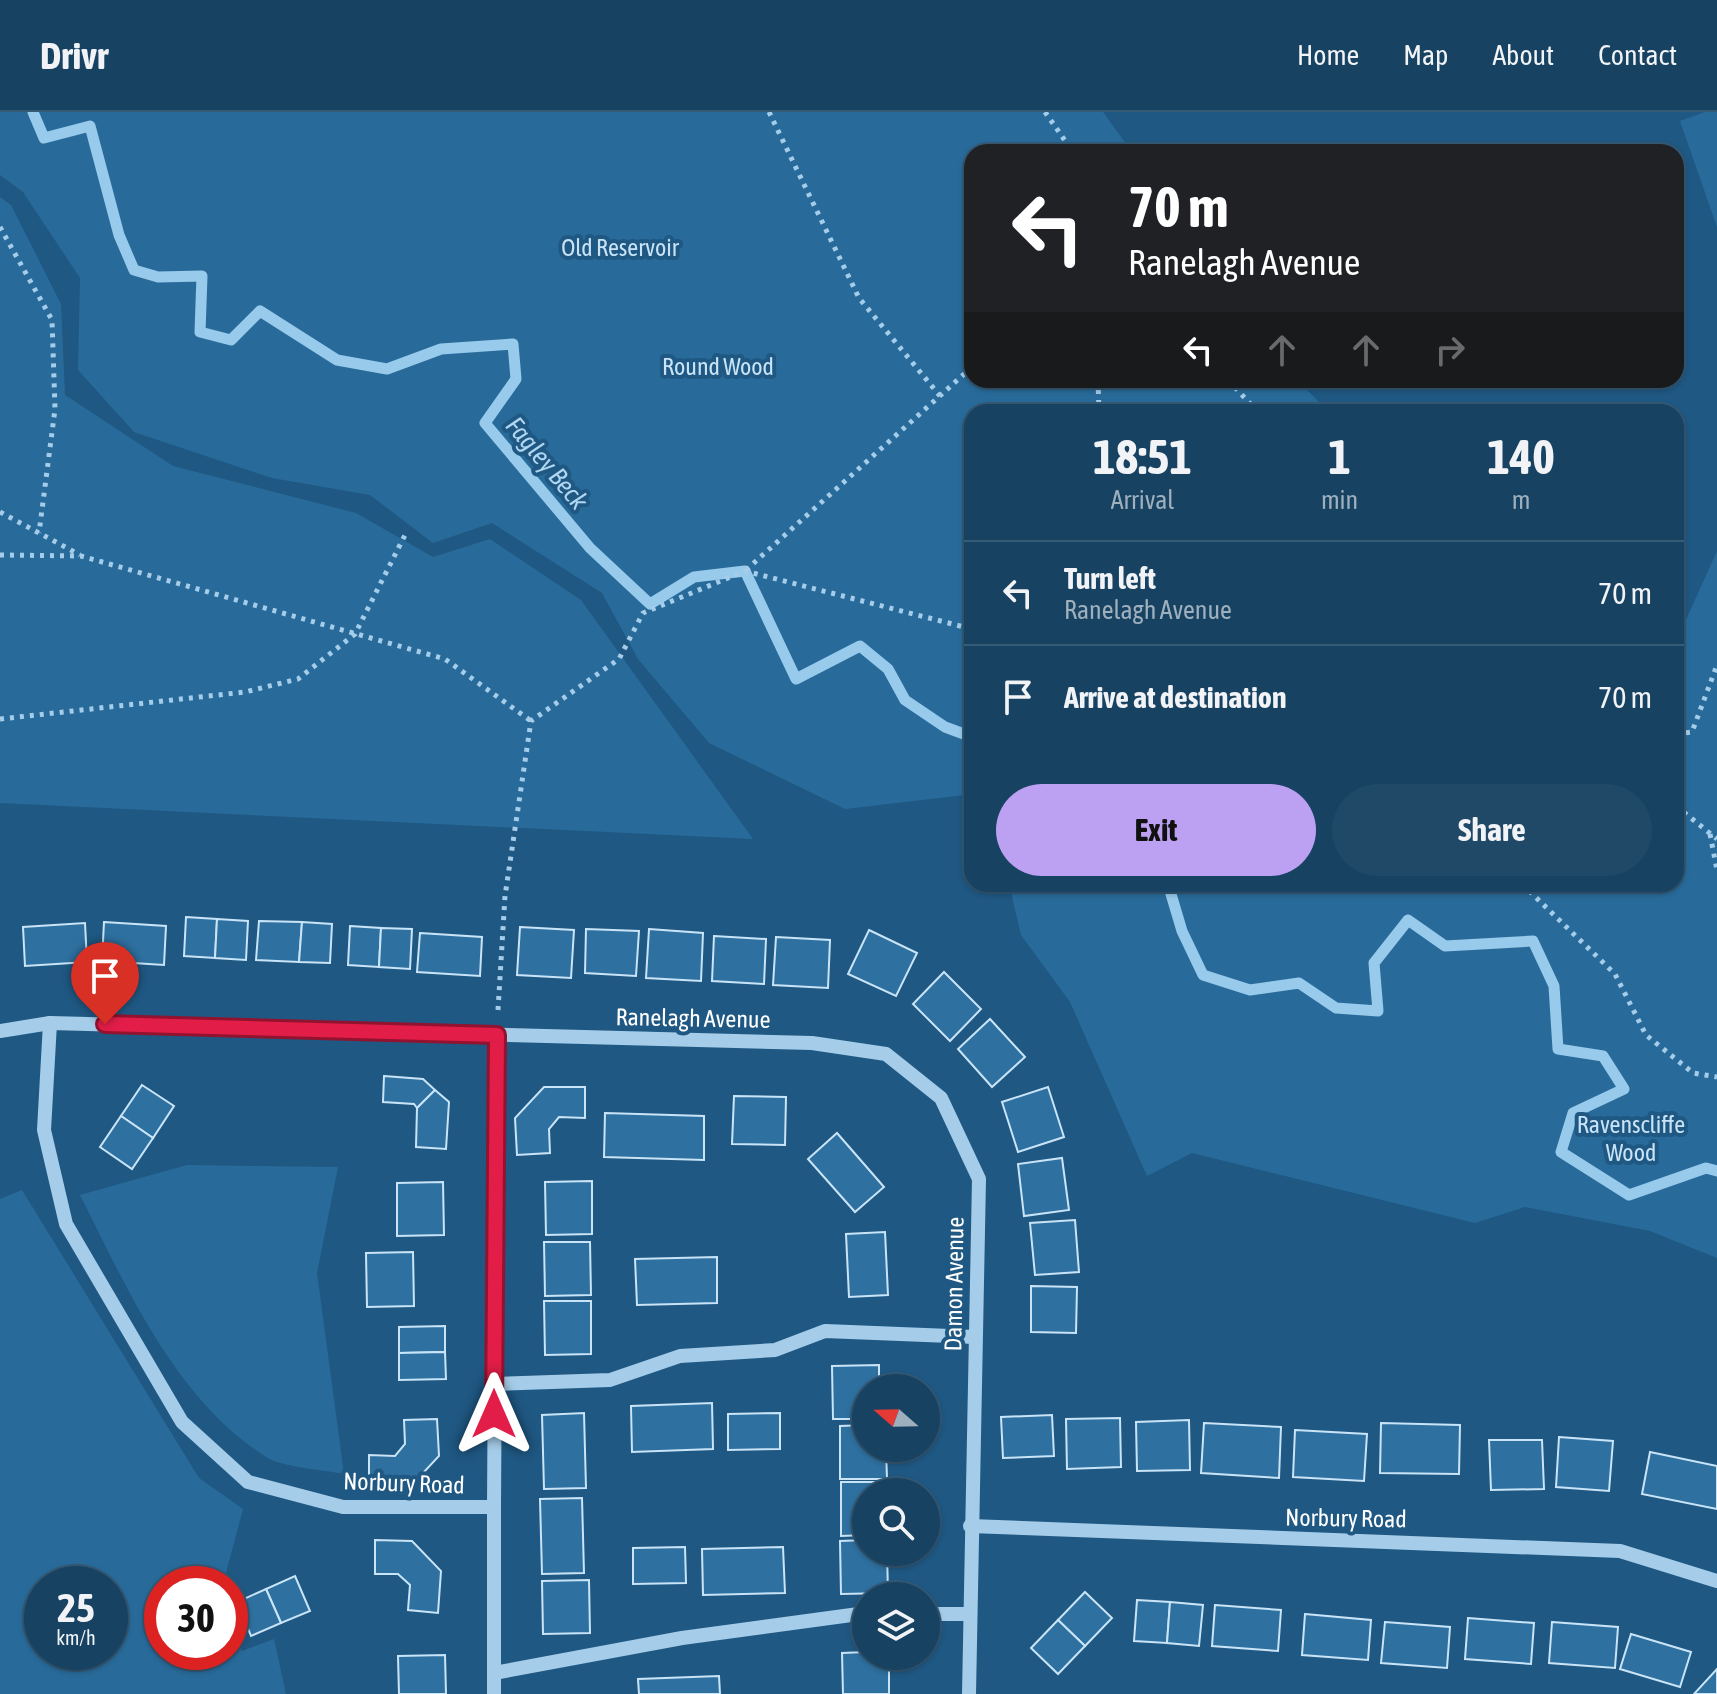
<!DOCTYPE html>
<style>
:root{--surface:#174262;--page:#204968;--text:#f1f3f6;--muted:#9eb0be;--line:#365b77;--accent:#bca0f2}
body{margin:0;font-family:"Asap Condensed",sans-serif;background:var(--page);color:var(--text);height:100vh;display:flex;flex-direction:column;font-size:30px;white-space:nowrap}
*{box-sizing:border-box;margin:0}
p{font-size:26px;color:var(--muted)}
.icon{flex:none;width:44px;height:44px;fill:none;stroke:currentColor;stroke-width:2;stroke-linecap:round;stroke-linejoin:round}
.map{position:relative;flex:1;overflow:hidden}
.details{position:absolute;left:964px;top:292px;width:720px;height:488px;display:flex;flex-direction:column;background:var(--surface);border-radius:24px;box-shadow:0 2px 6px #0004,0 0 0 2px var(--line)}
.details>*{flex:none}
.guide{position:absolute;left:964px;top:32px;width:720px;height:244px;border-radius:24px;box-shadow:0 2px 6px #0004,0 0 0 2px var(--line);background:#202124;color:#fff;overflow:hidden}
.needle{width:52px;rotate:290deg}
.fabs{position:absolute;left:852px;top:1262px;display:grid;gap:16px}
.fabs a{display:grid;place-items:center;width:88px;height:88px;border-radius:50%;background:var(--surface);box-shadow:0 2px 6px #0004,0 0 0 2px var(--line);font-size:40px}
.speed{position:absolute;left:24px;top:1454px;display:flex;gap:16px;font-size:40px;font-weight:700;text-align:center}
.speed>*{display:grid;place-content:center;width:104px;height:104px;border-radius:50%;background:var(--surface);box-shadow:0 2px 6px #0004,0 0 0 2px var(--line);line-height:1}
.speed small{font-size:20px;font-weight:400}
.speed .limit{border:12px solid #d22;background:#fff;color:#111}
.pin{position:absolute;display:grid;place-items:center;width:68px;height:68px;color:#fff;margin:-82px -34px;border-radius:50% 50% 50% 0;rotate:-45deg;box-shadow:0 0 8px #0007}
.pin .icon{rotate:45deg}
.me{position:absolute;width:88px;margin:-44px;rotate:0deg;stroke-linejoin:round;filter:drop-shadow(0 0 6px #0008)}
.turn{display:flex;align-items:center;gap:28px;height:168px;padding:0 32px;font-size:36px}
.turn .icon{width:104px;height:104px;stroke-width:2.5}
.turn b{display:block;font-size:56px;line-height:68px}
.lanes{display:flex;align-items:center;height:76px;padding:0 32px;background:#0003;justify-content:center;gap:40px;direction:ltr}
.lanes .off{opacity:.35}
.eta{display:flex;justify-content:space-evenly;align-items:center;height:136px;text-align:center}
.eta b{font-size:48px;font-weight:700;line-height:56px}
.button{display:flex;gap:16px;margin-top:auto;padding:16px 32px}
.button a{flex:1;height:92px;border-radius:48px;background:var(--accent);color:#111;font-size:32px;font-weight:700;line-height:92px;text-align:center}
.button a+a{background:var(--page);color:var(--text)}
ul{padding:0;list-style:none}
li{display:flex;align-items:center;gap:24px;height:104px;padding:0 32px;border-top:2px solid var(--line)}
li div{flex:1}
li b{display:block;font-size:30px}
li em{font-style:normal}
header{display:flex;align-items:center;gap:48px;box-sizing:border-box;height:112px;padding:0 40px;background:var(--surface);border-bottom:2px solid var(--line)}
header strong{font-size:38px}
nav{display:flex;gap:44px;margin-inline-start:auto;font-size:28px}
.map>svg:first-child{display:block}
.green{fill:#286b9b;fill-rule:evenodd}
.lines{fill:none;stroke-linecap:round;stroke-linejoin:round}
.stream{stroke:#98caeb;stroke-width:11}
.building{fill:#2e70a0;stroke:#c9e4f7;stroke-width:2}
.path{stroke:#a5cde9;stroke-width:5;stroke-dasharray:4 6;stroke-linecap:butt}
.minor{stroke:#a5cde9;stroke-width:14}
.route-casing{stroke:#92132f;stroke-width:20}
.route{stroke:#e11d48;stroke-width:14}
.labels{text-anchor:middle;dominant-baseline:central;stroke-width:8;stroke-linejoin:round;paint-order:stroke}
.park-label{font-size:24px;fill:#c9e4f7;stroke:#1f5883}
.street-label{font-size:24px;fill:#fff;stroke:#1f5883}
.water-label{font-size:26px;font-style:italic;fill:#b0d6f1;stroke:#1f5883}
</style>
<header>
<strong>Drivr</strong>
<nav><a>Home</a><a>Map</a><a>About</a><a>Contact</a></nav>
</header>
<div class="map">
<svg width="1717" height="1582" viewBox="0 0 1717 1582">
<rect width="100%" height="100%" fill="#1f5883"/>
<g class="green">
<path d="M0,0H1103L1132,40H972V268H1297L1329,300H972V694L965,683L845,697L709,631L638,547L602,481L492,411L433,431L370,383L272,366L134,320L78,258L80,166L23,80L0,63Z"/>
<path d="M1705,0H1717V115L1680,9Z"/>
<path d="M0,85L11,93L61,192L65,283L173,354L356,401L433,445L490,427L581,488L753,727L0,691Z"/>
<path d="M1717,439V1146L1650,1119L1525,1095L1475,1111L1192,1041L1147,1064L1070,890L1021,823L1009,772H1676V530Z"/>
<path d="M187,1053L338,1055L317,1161L344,1362C324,1358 281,1355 266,1345C175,1287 127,1176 80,1083Z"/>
<path d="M22,1078L199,1366L243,1397L223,1472H162V1540H230V1511L242,1539L274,1527L286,1582H0V1087ZM42,1472H110V1540H42Z"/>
</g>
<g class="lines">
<g class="stream">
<path d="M33,0L44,26L90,14L119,123L134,158L158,165L202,164L200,220L231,228L260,199L337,248L387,257L441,237L513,232L516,267L485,311L590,436L650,492L694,465L745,459L796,567L860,534L888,557L905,588L945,615L972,625"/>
<path d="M1168,772L1182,819L1203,863L1250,878L1299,871L1336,896L1378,899L1374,851L1408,808L1445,834L1533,829L1554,874L1558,937L1603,944L1624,977L1573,1001L1561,1040L1629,1083L1706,1056L1717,1059"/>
</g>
</g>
<g class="building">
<path d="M186,805L217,807L215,846L184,844Z"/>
<path d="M217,807L248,809L246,848L215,846Z"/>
<path d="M259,809L302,810L299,850L256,848Z"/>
<path d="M104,810L166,814L164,853L102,849Z"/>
<path d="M302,810L332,812L330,851L299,850Z"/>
<path d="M85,811L87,850L25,854L23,815Z"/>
<path d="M350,814L381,816L379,855L348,853Z"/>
<path d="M520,815L574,818L571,866L517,863Z"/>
<path d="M381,816L412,817L410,857L379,855Z"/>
<path d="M586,817L639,819L636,864L585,861Z"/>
<path d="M649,817L703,821L701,869L646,866Z"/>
<path d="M869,818L917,841L896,884L848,862Z"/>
<path d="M420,821L482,825L480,864L417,860Z"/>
<path d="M714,824L766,827L764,872L712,869Z"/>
<path d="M776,825L830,828L828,876L773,873Z"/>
<path d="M944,860L981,897L950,929L913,892Z"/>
<path d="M990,907L1025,945L992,975L958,937Z"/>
<path d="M384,964L423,967L435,978L417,996L414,992L383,990Z"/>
<path d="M142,973L174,994L153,1026L121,1004Z"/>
<path d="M544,975H585V1006L559,1005L549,1017L550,1041L517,1043L515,1006Z"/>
<path d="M1048,975L1064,1025L1018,1040L1002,990Z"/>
<path d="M435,978L449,990L446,1037L416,1035L417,996Z"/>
<path d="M734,984L786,985L785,1033L732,1032Z"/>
<path d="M605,1001L704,1004V1048L604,1045Z"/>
<path d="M121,1004L153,1026L132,1057L100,1035Z"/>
<path d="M837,1021L884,1075L855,1100L808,1047Z"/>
<path d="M1062,1046L1069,1098L1024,1104L1018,1052Z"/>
<path d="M592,1069V1122L546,1123L545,1070Z"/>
<path d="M443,1070L444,1123L397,1124V1071Z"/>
<path d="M1075,1108L1079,1160L1035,1163L1030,1111Z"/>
<path d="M885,1120L888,1183L849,1185L846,1122Z"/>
<path d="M544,1130H590L591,1183L545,1184Z"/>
<path d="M413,1140L414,1194L367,1195L366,1141Z"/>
<path d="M717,1145V1191L637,1193L635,1147Z"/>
<path d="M1031,1174L1077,1175L1076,1221L1031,1220Z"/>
<path d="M544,1189H591V1242L545,1243Z"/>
<path d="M445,1214V1240L399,1241V1215Z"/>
<path d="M445,1240L446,1267L399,1268V1241Z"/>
<path d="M879,1253V1276H866V1307H833L832,1254Z"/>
<path d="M712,1291L713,1337L632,1340L631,1294Z"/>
<path d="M584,1301L586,1376L544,1377L542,1303Z"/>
<path d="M780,1301V1337L728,1338V1302Z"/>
<path d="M1052,1303L1054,1344L1003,1346L1001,1305Z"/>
<path d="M1120,1306L1121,1355L1067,1357L1066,1307Z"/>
<path d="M437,1307L439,1344L410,1375L369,1374V1343L395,1344L405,1332L404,1308Z"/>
<path d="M1189,1308L1190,1358L1137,1359L1136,1310Z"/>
<path d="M1204,1311L1281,1315L1279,1366L1201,1361Z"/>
<path d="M1381,1311L1460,1313L1459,1362L1380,1361Z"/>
<path d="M866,1313V1336H886L887,1367H840V1314Z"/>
<path d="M1295,1318L1367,1322L1364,1369L1293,1365Z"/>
<path d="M1559,1325L1613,1329L1609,1379L1556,1375Z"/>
<path d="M1489,1328H1542L1544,1377L1491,1378Z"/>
<path d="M1650,1340L1717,1354V1397L1642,1382Z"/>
<path d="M841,1370H887V1380H866V1423L841,1424Z"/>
<path d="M582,1386L584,1461L542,1462L540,1387Z"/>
<path d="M375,1428L412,1429L441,1459L438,1501L408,1498L410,1473L398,1462H375Z"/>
<path d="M866,1428V1440H887L888,1481L841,1482L840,1429Z"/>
<path d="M685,1435L686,1471L633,1472V1436Z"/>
<path d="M783,1435L785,1481L703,1483L702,1437Z"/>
<path d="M295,1464L310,1499L281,1511L266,1477Z"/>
<path d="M589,1468L590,1521L543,1522L542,1469Z"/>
<path d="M266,1477L281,1511L251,1524L237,1490Z"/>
<path d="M1085,1480L1112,1506L1085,1534L1058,1508Z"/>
<path d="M1137,1488L1170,1490L1167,1531L1134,1529Z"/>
<path d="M1170,1490L1203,1493L1199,1534L1167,1531Z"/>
<path d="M1215,1493L1281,1498L1278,1539L1212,1534Z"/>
<path d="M1305,1502L1371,1508L1368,1548L1302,1543Z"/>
<path d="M1468,1506L1534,1511L1531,1552L1465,1547Z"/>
<path d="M1058,1508L1085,1534L1058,1562L1031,1536Z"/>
<path d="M1385,1510L1450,1515L1447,1556L1381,1551Z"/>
<path d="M1552,1510L1618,1515L1615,1556L1549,1551Z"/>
<path d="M1631,1522L1691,1540L1680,1575L1620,1557Z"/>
<path d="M866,1540V1544H889V1582H843L842,1541Z"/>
<path d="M445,1543L446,1582H399L398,1544Z"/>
<path d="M1717,1557V1582H1694Z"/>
<path d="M719,1564L720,1582H639L638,1567Z"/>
</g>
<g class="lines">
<g class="path">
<path d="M769,0L859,186L940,284"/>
<path d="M1045,0L1073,40"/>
<path d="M0,115L52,208L55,297L39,421"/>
<path d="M1098,268L1099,300"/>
<path d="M1228,268L1258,300"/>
<path d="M0,400L80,443"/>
<path d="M0,443L81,444L445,547L531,609"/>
<path d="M746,458L972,255"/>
<path d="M0,607L245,580L298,567L355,522L406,421"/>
<path d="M1676,622L1692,620L1717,553"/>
<path d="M1676,694L1717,727"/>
<path d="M1710,722L1717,758"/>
<path d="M1522,772L1615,862L1646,923L1693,961L1717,965"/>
<path d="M498,898L505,784L531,609L619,547L643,501L745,459L972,517"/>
</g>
<g class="minor">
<path d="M50,911L44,1018L66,1112L182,1310L248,1370L343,1395H494V1582"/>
<path d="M0,919L50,911L812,931L886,942L941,986L979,1067L969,1582"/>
<path d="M494,1272L610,1268L680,1244L775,1238L825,1219L975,1225"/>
<path d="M494,1395L497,923"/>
<path d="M970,1414L1620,1439L1717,1469"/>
<path d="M926,1502H968"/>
<path d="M494,1561L682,1526L866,1501"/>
</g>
</g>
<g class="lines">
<g class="route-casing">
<path id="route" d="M105,912L497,923L494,1302"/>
</g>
<use href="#route" class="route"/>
</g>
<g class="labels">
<g class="park-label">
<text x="620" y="135">Old Reservoir</text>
<text x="718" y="254">Round Wood</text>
<text x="1631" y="1012">Ravenscliffe<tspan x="1631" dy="28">Wood</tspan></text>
</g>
<g class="street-label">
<text transform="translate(693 906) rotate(1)">Ranelagh Avenue</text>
<text transform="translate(954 1172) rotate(-89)">Damon Avenue</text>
<text transform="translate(404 1371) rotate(2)">Norbury Road</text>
<text transform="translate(1346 1406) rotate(1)">Norbury Road</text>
</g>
<g class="water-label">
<text transform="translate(547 351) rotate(50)">Fagley Beck</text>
</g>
</g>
</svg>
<div class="fabs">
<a><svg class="needle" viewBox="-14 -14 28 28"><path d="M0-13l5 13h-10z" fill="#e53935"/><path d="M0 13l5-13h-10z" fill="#9eb0be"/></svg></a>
<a><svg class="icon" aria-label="search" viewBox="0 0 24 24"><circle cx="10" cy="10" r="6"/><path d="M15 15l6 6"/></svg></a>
<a><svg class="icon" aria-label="layers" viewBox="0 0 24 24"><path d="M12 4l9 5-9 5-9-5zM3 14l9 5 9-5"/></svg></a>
</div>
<div class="speed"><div>25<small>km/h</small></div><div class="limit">30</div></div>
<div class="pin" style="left:105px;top:912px;background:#d93025"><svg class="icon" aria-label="arrive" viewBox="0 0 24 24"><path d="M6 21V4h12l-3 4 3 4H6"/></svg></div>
<svg class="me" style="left:494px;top:1302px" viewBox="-20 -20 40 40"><path d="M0-17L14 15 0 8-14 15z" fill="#e11d48" stroke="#fff" stroke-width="4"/></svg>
<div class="guide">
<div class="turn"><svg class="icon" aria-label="left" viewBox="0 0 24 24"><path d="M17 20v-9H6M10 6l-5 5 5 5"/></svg><div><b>70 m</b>Ranelagh Avenue</div></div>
<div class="lanes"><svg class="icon" aria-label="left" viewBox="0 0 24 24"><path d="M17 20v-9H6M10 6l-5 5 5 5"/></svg><svg class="icon off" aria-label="ahead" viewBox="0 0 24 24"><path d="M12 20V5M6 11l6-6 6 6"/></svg><svg class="icon off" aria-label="ahead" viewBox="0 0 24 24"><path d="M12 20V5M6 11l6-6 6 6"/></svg><svg class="icon off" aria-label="right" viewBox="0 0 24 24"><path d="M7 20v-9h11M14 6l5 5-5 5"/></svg></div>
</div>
<section class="details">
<div class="eta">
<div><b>18:51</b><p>Arrival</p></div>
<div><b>1</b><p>min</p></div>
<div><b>140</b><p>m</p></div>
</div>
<ul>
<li><svg class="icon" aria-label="left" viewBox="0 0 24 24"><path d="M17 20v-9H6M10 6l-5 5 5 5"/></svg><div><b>Turn left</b><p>Ranelagh Avenue</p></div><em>70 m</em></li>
<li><svg class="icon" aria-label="arrive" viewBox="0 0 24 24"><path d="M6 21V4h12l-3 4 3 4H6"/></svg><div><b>Arrive at destination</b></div><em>70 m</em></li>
</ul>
<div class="button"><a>Exit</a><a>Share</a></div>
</section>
</div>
